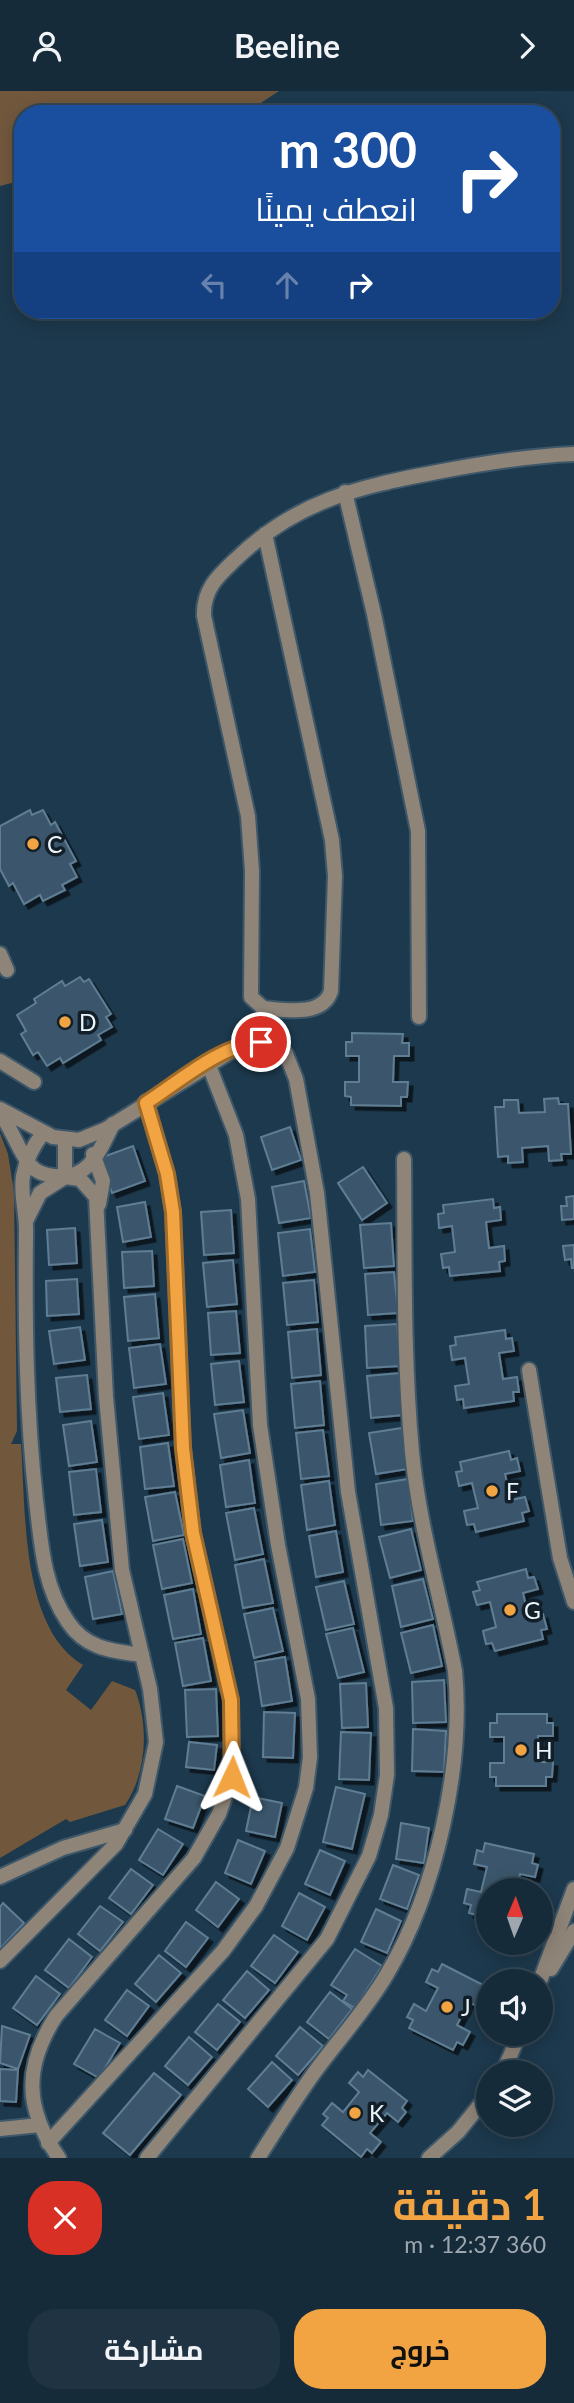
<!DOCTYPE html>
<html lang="ar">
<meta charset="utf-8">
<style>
:root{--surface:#162b3a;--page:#1f3342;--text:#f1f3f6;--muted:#9ea7af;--line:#354754;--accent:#f3a442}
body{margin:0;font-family:Lato,Cairo,sans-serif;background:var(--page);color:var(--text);direction:rtl;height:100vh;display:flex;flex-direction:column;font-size:26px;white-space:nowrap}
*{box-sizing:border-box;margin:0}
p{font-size:23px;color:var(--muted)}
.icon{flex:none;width:38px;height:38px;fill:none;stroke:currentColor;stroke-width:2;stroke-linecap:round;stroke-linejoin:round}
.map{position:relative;height:2067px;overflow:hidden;direction:ltr}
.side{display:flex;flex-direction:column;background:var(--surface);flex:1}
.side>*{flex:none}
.banner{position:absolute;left:14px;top:14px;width:546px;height:214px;border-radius:28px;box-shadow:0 4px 18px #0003,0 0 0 2px var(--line);direction:rtl;background:#1a4fa0;color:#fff;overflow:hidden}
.needle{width:46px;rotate:2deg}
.buttons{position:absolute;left:476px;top:1787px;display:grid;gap:14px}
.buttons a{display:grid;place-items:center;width:77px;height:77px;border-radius:50%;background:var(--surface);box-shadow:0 4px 18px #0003,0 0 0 2px var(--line);font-size:35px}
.pin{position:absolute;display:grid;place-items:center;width:60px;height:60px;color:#fff;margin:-30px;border:4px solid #fff;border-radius:50%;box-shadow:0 2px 7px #0007}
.me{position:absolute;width:77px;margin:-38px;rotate:2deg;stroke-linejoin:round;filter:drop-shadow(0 0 5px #0008)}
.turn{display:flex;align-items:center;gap:24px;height:147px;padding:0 28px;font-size:32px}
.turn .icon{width:91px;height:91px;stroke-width:2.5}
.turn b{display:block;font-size:49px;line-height:60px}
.lanes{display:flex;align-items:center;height:66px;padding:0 28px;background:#0003;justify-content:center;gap:35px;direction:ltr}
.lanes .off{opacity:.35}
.round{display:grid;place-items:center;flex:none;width:74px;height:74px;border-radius:28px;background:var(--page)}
.summary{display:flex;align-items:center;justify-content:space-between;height:119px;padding:0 28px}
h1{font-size:42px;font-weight:700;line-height:52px;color:var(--accent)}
.cta{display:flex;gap:14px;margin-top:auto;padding:14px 28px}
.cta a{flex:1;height:80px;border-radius:28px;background:var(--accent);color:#111;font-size:28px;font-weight:700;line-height:80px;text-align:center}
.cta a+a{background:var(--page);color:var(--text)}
header{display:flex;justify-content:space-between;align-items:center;height:91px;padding:0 28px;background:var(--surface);font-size:32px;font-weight:700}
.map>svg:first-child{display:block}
.green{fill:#71583d}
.building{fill:#3b576c;stroke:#5f7d93;stroke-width:2;filter:url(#shadow)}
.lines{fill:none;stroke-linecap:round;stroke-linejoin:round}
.street-casing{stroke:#3e5769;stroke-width:18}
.street{stroke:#8f8478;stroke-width:14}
.route-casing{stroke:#9e6b2b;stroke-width:18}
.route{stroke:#f3a442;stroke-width:12}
.poi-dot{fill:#f3a442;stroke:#131f28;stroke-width:2.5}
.labels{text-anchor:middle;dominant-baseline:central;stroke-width:7;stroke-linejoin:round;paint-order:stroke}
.poi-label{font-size:23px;fill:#ebf5fc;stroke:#131f28;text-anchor:start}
</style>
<header><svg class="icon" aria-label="forward" viewBox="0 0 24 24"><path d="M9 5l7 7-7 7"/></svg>Beeline<svg class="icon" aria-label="person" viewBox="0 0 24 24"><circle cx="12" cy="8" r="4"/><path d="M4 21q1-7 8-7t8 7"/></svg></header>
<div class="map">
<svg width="574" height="2067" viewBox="0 0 574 2067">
<defs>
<filter id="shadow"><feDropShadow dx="4.5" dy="4.5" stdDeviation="0" flood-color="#0009"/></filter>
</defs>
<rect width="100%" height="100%" fill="#1d394d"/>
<g class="green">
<path d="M0,0H279L244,23H23V89L0,95Z"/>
<path d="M0,1042L8,1063L14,1101L17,1340L11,1353H21C26,1417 20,1537 83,1574L66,1599L91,1619L112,1590L135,1599C149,1634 147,1682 125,1714L70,1731L66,1728L0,1767Z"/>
</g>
<g class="building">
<path d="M30,719L32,724L43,719L51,734L55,731L76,770L70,773L77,786L62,794L65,799L43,810L40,804L24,813L13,792L9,795L0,778V735Z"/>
<path d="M80,886L84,891L89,888L111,923L106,926L112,936L98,944L101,949L63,972L60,967L47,975L38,961L33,964L21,943L26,940L17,924L36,912L34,908L62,890L65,895Z"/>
<path d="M352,942L403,943L402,952H409V965H394L393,991H408L407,1006H401V1015L351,1014V1006L345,1005V991H359V965H346V951H352Z"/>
<path d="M558,1007L559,1013H568L571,1063H561L562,1069L549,1070L548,1055L522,1057L523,1071L508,1072V1065L498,1066L495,1016H504V1009H518L519,1022L545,1021L544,1008Z"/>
<path d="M290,1036L301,1069L272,1079L261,1046Z"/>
<path d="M133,1055L145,1090L112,1102L100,1067Z"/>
<path d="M363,1076L387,1112L362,1129L338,1092Z"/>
<path d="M304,1090L311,1127L279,1132L272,1096Z"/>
<path d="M574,1105V1128L562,1129L561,1115H567L566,1106Z"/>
<path d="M493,1108L494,1117L500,1116L501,1129L486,1131L489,1157L504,1155L505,1170L499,1171L500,1180L450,1185L449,1176L443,1177L441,1163L455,1161L452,1135L439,1137L438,1123L444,1122L443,1114Z"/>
<path d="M145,1111L151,1146L123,1151L117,1116Z"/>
<path d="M231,1119L234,1162L204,1164L201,1121Z"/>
<path d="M391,1132L394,1175L364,1177L360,1134Z"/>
<path d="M75,1137L77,1172L49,1174L47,1139Z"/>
<path d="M310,1138L315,1181L283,1185L278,1142Z"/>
<path d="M574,1154V1177H572L571,1168L565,1169L563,1155Z"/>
<path d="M152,1160L154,1195L124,1197L122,1161Z"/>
<path d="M233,1169L237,1213L207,1216L203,1172Z"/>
<path d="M394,1181L398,1222L368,1224L365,1183Z"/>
<path d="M77,1188L79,1223L47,1225L46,1190Z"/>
<path d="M314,1189L318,1231L287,1234L283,1192Z"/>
<path d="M155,1203L159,1247L128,1250L124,1206Z"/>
<path d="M236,1220L240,1262L211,1264L208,1222Z"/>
<path d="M397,1233L400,1275L367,1277L365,1235Z"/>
<path d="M80,1236L85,1269L54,1273L49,1240Z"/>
<path d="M317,1238L321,1284L292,1287L288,1241Z"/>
<path d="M505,1239L506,1248L512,1247L514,1260L499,1262L503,1288L517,1286L519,1301H513L514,1310L464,1317L463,1308L457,1309L455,1295L469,1293L465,1267L452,1269L450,1255L456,1254L455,1246Z"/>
<path d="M160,1253L166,1293L134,1297L129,1257Z"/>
<path d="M239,1270L244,1311L215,1314L211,1273Z"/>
<path d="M400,1282L404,1324L371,1327L367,1285Z"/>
<path d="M87,1284L91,1318L60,1321L56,1287Z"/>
<path d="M320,1290L324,1334L295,1337L291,1293Z"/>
<path d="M163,1302L169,1344L139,1348L133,1306Z"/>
<path d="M243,1319L250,1362L221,1367L214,1323Z"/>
<path d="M91,1330L97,1371L69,1375L63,1334Z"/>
<path d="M402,1337L408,1378L376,1383L369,1342Z"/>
<path d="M323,1339L329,1385L301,1388L296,1342Z"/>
<path d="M168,1352L174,1395L145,1398L140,1356Z"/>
<path d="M509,1360L511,1369L517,1367L520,1380L505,1383L511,1409L525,1406L529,1420L522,1422L524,1430L476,1441L474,1433L467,1434L464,1420L478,1417L472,1392L459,1395L456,1381L462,1380L460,1371Z"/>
<path d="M249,1369L255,1412L226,1416L220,1374Z"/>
<path d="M96,1378L101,1421L74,1424L69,1381Z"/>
<path d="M408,1388L413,1430L381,1434L376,1393Z"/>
<path d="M329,1390L335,1434L307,1439L301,1394Z"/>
<path d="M175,1401L184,1444L153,1450L145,1406Z"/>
<path d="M254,1417L263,1463L235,1469L226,1422Z"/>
<path d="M102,1429L108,1471L80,1475L74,1433Z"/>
<path d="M411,1438L421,1479L390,1487L379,1446Z"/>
<path d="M336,1440L343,1481L316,1486L309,1445Z"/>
<path d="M183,1448L192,1492L162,1498L153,1454Z"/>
<path d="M264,1468L273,1512L243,1517L235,1474Z"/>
<path d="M526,1478L528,1487L534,1486L538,1498L523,1502L529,1527L543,1523L547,1538L541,1539L543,1548L495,1560L492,1552L486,1553L483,1540L496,1536L490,1511L477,1514L473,1501L480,1499L477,1491Z"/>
<path d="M113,1480L122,1523L93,1528L85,1486Z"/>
<path d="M423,1488L433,1528L401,1536L392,1495Z"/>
<path d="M344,1490L354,1533L326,1539L316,1496Z"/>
<path d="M193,1498L201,1543L173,1548L164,1504Z"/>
<path d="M273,1517L283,1560L254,1567L244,1523Z"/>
<path d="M433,1534L442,1575L411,1582L401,1542Z"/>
<path d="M353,1537L364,1581L338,1587L326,1543Z"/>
<path d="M203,1547L211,1590L183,1595L175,1552Z"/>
<path d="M285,1566L292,1610L262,1615L255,1571Z"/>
<path d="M444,1589L446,1631L413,1632L412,1591Z"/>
<path d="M366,1592L368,1636L342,1637L340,1593Z"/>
<path d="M216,1598L218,1645L187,1646L185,1599Z"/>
<path d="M264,1621L295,1622L293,1667L263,1666Z"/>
<path d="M497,1623H547V1632H553V1645H538V1671H553L552,1686H546V1695H496V1686H490V1672H504V1646H490V1632H497Z"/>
<path d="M413,1638L446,1640L444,1681L412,1680Z"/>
<path d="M341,1641L371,1642L369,1689L339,1688Z"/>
<path d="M189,1651L217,1654L214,1679L186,1676Z"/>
<path d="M177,1695L205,1705L193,1737L165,1728Z"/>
<path d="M336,1696L365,1703L352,1758L323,1751Z"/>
<path d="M253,1706L282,1712L275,1746L246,1740Z"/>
<path d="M401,1732L429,1737L424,1772L396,1768Z"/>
<path d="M158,1738L183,1753L163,1784L139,1769Z"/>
<path d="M238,1749L265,1760L251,1793L225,1782Z"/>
<path d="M485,1752L534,1763L532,1772L538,1774L535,1786L520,1783L517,1799H488V1827L469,1822L471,1814L464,1812L467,1798L481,1801L487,1776L474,1773L477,1759L483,1761Z"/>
<path d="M320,1759L345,1770L330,1804L305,1793Z"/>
<path d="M393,1774L419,1784L407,1818L380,1808Z"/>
<path d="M131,1778L153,1794L131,1823L109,1807Z"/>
<path d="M216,1791L239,1808L218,1836L196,1819Z"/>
<path d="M299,1802L325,1816L307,1849L282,1835Z"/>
<path d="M3,1812L24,1832L0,1858V1816Z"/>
<path d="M100,1815L123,1831L100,1860L78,1843Z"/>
<path d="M376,1818L401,1830L387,1862L361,1851Z"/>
<path d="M186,1831L208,1847L186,1876L165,1860Z"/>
<path d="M274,1844L298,1861L275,1892L251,1875Z"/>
<path d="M69,1848L92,1866L69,1897L45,1879Z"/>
<path d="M355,1858L382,1875L355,1917L343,1910L347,1904L331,1894Z"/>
<path d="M159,1864L181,1882L156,1911L135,1893Z"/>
<path d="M442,1873L487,1896L483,1904L488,1907L482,1918L469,1911L457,1934L470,1941L463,1954L457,1951L453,1959L409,1937L413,1929L407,1926L414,1913L426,1920L438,1897L426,1891L432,1878L438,1881Z"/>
<path d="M247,1880L269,1899L245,1927L223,1909Z"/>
<path d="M36,1885L60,1903L37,1934L13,1917Z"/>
<path d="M127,1899L149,1915L127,1945L105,1929Z"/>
<path d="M330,1901L352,1918L329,1948L307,1931Z"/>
<path d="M218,1913L240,1931L217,1959L195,1941Z"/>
<path d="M2,1935L30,1944L18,1978L0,1972Z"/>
<path d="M300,1936L323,1955L298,1984L276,1965Z"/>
<path d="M95,1938L120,1952L99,1987L74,1973Z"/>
<path d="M189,1946L212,1966L188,1994L165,1975Z"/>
<path d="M272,1971L292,1989L268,2016L248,1998Z"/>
<path d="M0,1978L18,1979L16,2011L0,2010Z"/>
<path d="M368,1979L407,2010L402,2017L406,2021L398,2031L387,2022L370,2042L381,2051L372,2062L367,2058L361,2066L322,2034L328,2027L323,2023L332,2012L343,2021L359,2001L349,1992L358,1981L363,1986Z"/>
<path d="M154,1982L181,2004L130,2064L103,2042Z"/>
</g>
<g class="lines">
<g class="street-casing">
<g id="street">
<path d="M345,401L374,523L418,740L419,926"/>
<path d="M265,443L332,749L335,785L331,900C323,926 285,919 263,917L251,906L252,780L248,725L204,525C203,498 218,485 236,468C296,410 358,396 437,381C483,372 527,365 574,363"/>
<path d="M0,863L7,879"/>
<path d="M0,970L34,991"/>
<path d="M0,1018L53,1046L79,1049L106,1038L238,956L261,951L280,957L286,963L296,988L317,1102L348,1401L386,1617L387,1684L381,1724L369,1765L327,1848L147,2067"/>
<path d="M0,1022C12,1038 18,1059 30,1074C36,1081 44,1084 54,1085C89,1090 100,1059 113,1033"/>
<path d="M43,1042C33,1055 26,1069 23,1085C20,1105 27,1123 26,1143C25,1232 26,1320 36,1409C41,1451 43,1495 68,1531C86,1558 112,1560 142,1564"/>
<path d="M65,1048V1086"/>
<path d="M93,1063L103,1090L99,1113"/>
<path d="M529,1279L560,1467L574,1511"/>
<path d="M0,1786L63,1757L125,1739"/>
<path d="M0,1870L116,1753L145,1703L156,1651L150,1598L122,1479L106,1306L96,1106L80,1088L65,1086L40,1102L27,1128"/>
<path d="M551,1878L574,1840"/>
<path d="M540,1890L574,1798"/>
<path d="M503,1981L520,1942"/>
<path d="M0,2038L40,2034"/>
<path d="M48,2052L223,1860L256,1815L287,1757L306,1697L310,1666L308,1608L278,1454L260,1334L248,1108L236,1044L208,972"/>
<path d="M59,2067C24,2017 24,1975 56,1925L194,1767L219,1723L232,1686L231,1609L193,1442L183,1357L173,1121L167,1083L146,1011"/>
<path d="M258,2067C276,2039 294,2010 314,1982C338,1949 366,1919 387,1883C436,1801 464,1674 455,1580C441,1507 419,1435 412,1361C403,1264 405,1166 404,1068"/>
<path d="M429,2067L458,2041L488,2004"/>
</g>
</g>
<use href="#street" class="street"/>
</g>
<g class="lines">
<g class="route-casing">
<path id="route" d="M232,1686L231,1609L193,1442L183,1357L173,1121L167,1083L146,1012C180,990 220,954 261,951"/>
</g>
<use href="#route" class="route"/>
</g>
<g class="poi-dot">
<circle cx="33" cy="753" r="7"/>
<circle cx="65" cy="931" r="7"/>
<circle cx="492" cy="1400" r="7"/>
<circle cx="510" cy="1519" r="7"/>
<circle cx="521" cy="1659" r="7"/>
<circle cx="447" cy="1916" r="7"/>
<circle cx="355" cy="2022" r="7"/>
</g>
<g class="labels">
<g class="poi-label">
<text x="47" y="753">C</text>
<text x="79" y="931">D</text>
<text x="506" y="1400">F</text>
<text x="524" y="1519">G</text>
<text x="535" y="1659">H</text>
<text x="461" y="1916">J</text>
<text x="369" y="2022">K</text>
</g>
</g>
</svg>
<div class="buttons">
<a><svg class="needle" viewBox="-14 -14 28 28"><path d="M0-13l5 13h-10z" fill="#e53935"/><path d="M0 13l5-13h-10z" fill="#9ea7af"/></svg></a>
<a><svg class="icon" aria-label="sound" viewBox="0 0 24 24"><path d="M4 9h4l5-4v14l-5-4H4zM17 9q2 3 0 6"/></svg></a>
<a><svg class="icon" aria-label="layers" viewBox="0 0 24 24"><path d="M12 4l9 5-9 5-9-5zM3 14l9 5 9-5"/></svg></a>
</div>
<div class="pin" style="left:261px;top:951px;background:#d93025"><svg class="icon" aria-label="arrive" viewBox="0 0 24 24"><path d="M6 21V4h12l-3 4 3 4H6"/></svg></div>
<svg class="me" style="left:232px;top:1686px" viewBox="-20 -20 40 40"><path d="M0-17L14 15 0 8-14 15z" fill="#f3a442" stroke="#fff" stroke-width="4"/></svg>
<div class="banner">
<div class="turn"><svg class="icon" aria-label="right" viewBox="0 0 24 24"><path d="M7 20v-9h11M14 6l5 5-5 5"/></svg><div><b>300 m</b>انعطف يمينًا</div></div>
<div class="lanes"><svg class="icon off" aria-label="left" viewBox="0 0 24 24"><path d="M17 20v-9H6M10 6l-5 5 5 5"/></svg><svg class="icon off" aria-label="ahead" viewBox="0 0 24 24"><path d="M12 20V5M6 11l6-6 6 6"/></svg><svg class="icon" aria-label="right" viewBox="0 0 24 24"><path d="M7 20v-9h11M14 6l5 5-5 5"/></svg></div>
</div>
</div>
<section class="side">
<div class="summary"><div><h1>1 دقيقة</h1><p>360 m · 12:37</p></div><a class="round" style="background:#d93025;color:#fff"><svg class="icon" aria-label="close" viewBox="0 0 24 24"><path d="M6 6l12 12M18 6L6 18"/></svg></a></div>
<div class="cta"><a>خروج</a><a>مشاركة</a></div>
</section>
